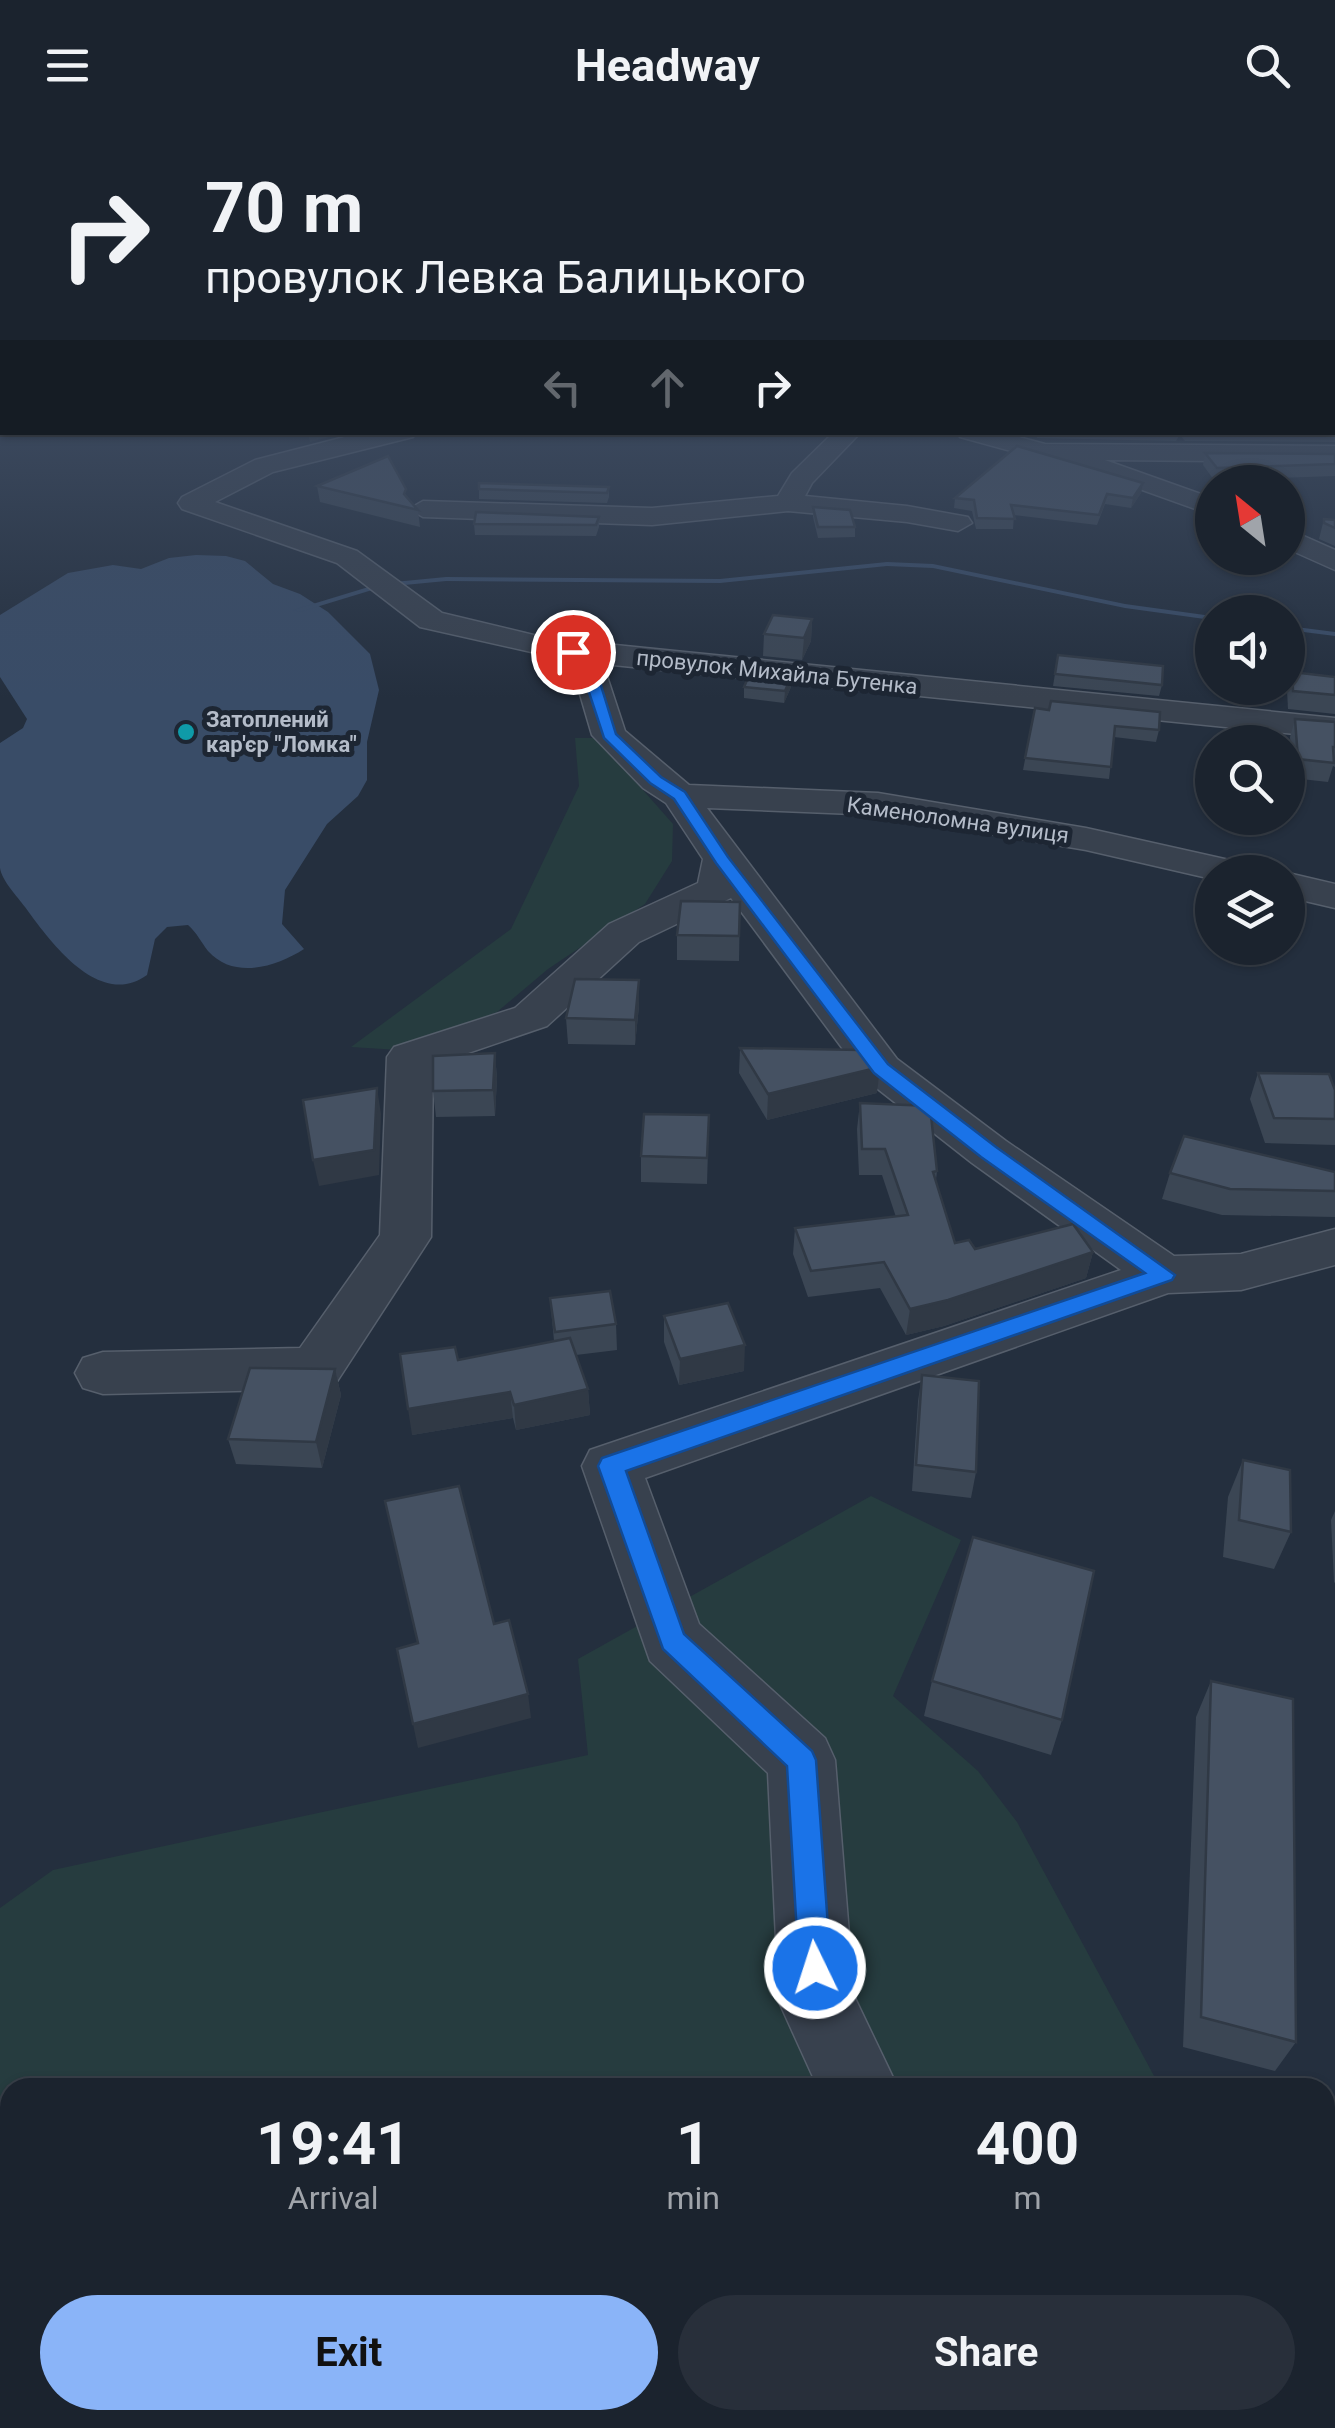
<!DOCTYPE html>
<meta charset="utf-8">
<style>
:root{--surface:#1b232e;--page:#282f3a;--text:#f1f3f6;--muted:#a0a4aa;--line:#39404a;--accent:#8ab4f8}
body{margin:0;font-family:Roboto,sans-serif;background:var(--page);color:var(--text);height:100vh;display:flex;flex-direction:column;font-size:38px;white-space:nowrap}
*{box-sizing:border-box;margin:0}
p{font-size:32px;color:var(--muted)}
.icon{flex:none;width:55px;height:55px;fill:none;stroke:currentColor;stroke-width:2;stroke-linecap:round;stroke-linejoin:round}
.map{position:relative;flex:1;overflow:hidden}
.sheet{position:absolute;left:0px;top:1948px;width:1335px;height:352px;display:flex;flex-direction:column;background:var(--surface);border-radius:30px 30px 0 0;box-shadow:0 2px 8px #0004,0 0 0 2px var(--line)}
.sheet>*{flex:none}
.top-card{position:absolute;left:0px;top:0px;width:1335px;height:305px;box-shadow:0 2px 8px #0004,0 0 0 2px var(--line);background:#1b232e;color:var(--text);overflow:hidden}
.needle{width:65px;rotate:330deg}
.buttons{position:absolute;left:1195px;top:335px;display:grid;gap:20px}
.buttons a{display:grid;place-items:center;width:110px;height:110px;border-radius:50%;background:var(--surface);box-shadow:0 2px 8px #0004,0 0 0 2px var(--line);font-size:50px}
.pin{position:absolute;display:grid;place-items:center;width:85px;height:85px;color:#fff;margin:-42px;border:5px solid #fff;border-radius:50%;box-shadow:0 2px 10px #0007}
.me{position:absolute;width:110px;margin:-55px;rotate:356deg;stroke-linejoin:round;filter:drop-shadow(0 0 8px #0008)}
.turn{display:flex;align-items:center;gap:35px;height:210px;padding:0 40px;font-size:45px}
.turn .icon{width:130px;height:130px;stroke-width:2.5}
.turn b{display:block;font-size:70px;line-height:85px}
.lanes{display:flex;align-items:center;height:95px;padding:0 40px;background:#0003;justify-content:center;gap:50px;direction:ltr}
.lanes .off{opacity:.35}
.eta{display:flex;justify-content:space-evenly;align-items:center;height:170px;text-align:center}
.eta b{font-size:60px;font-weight:700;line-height:70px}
.button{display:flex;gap:20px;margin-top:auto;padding:20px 40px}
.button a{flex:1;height:115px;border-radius:60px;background:var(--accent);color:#111;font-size:40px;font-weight:700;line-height:115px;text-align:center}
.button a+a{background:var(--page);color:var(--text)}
header{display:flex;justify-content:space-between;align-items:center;height:130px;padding:0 40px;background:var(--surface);font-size:45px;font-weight:700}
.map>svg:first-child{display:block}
.green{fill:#263c3f}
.water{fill:#394c67}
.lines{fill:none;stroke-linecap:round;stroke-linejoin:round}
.stream{fill:#394c67;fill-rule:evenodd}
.minor-casing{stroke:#565f6c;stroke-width:3}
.minor{fill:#38414e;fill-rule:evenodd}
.wall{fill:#3b4654}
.shaded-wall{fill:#303945}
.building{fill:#455162;stroke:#303945;stroke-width:2.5}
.route{fill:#1a73e8;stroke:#114b97;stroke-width:2.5}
.culture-dot{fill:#0f9aa8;stroke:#1d2633;stroke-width:4}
.labels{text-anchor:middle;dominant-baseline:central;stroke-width:10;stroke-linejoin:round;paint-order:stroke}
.far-street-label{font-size:22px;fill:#b4bcc9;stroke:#1d2633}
.far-poi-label{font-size:22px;font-weight:bold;fill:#b4bcc9;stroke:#1d2633;text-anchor:start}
</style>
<header><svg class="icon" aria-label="menu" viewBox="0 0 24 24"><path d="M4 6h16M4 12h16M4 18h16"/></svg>Headway<svg class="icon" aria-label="search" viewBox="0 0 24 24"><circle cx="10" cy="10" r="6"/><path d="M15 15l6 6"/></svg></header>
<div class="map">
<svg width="1335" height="2298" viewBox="0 0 1335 2298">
<rect width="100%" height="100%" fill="#242f3e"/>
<g class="green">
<path d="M575,608H597L673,694L672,731L645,774L548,839L497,882L399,920L351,917L511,799L579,656Z"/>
<path d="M871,1366L961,1410L893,1566L978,1641L1017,1692L1160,1957L10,1958V2290H1291V2298H0V1778L53,1740L588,1625L578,1529Z"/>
</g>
<path class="water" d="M196,425L226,426L245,431L273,454L300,464L328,482L370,524L379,560L367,612V650L358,666L327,694L285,760L282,794L304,819C276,837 234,850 208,821C201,812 197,803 188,795L167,797L155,809L147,845C99,880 49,810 25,777C17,766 2,751 0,738C0,699 0,653 0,613L23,598L27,589L0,547V485L68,443L113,435L141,439L169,428Z"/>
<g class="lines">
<g class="stream">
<path d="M887,432L933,434L1125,474L1212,486V490L1125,478L933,438L887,436L720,453L446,451L394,456L390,454L394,452L446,447L720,449Z"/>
<path d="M375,455L382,457L300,482L293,480Z"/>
<path d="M1288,496L1335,502V506L1288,500Z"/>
</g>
<g class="minor-casing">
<g id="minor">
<path d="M364,302H416L413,307L273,342L215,372L357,421L442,483L546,508L1335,588V608L603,534L625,601L689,655L878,663L1086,698L1247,734L1252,742H1212V749L1086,720L878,685L707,678L897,929L1006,1011L1174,1126L1241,1124L1335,1099V1135L1241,1160L1168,1163L645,1348L699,1494L825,1608L835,1630L854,1866L898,1958H818L779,1872L768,1643L650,1531L582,1336L590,1320L1121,1140L972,1033L865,949L731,768L639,812L547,896L433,935L431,1107L336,1253L316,1259L103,1264L83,1258L75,1243L83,1228L103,1222L300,1218L380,1105L387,927L394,917L515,878L609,794L698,753L703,729L666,673L643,658L592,605L572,537L562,529L420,497L337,433L182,379L178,373L182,367L255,330Z"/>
<path d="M834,302H861L812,353L805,366L907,376L968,387L972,393L958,401L907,392L788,381L652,395L423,387L409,379L423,371L652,378L778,366L792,343Z"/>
<path d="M957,302H1000L1045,314L1335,316V332L1105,330L1212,368V385L1106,347L960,307Z"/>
<path d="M1288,399L1335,420V440L1288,419Z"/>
<path d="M1288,743L1335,754V778L1288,767Z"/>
<path d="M889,2290H979L977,2298H887Z"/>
</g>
</g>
<use href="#minor" class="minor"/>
</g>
<g class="wall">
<path d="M1332,246H1335V312L1185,311L1181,306L1182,302H1332Z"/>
<path d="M1038,302H1181L1176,311L1037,308Z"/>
<path d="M1205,323L1335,324V346L1214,350L1203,335Z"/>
<path d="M1143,353L1141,363L1131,378L1105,374L1097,395L1014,385L1013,399H976L972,381L954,378L955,368Z"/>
<path d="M317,356L407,367L418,380L420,397L320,372Z"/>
<path d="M609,357V367L607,373L479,369V359Z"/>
<path d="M813,377L855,397V407L818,408L813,387Z"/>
<path d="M599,387V397L596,406L475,405L474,394Z"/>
<path d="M1324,389L1335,390V416L1319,409Z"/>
<path d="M812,489L811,511L802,530L763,526L764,504Z"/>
<path d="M1058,525L1162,555L1159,566L1053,556Z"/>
<path d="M1292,542L1335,547V584L1288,579L1287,560Z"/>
<path d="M744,557H791L784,573L744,568Z"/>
<path d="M1035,578L1159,600L1156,612L1114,607L1109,649L1023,640Z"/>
<path d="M1295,589L1335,592V637L1333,636L1328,652L1292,648L1290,607Z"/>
<path d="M740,772L739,831L677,830V805Z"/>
<path d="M639,850V876L635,915L568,914L566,888Z"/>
<path d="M740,918L877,963L767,990L739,943Z"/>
<path d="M495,923L497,949L495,986L436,987L433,961Z"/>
<path d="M1258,943L1335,960V1015L1265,1013L1250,969Z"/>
<path d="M860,973L937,1041L936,1050L955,1113L975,1119L1093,1122L1086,1148L944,1196L906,1205L880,1158L808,1167L793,1124L795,1098L896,1087L882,1045H859L857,999Z"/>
<path d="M709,985L707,1054L641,1052V1026Z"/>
<path d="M1335,1042V1087L1222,1085L1162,1069L1170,1043Z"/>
<path d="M550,1168L616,1194L617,1220L576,1225L588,1259L590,1285L516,1300L513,1288L412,1305L458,1230L554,1211Z"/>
<path d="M664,1186L744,1241L679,1255L664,1212Z"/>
<path d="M335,1239L341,1265L322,1338L236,1334L228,1309Z"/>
<path d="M922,1245L976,1342L971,1368L912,1361L918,1271Z"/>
<path d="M1243,1330L1291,1402L1274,1439L1223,1427L1228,1367Z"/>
<path d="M1335,1381V1453L1334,1452L1331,1390Z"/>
<path d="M932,1551L1062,1590L1051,1625L924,1586Z"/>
<path d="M1211,1551L1296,1912L1275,1941L1183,1917L1196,1587Z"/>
</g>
<g class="shaded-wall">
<path d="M308,302H348L310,312Z"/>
<path d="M1143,353L1141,363L1131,378L1133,368Z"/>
<path d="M812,489L811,511L802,530L804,508Z"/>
<path d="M792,545L791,557L784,573L785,561Z"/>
<path d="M639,850V876L635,915V890Z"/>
<path d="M495,923L497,949L495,986L493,960Z"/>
<path d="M880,937L877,963L767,990L768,964Z"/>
<path d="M377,958L381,984L379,1045L319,1056L313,1030Z"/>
<path d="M1093,1122L1086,1148L944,1196L906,1205L910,1179Z"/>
<path d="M745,1215L744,1241L679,1255L680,1229Z"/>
<path d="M335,1239L341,1265L322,1338L316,1312Z"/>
<path d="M588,1259L590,1285L516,1300L514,1275Z"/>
<path d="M510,1262L513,1288L412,1305L408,1279Z"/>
<path d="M528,1564L531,1588L418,1618L413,1594Z"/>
</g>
<g class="building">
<rect x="1332" y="246" width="3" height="55"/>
<path d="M1017,316L1143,353L1133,368L1107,364L1099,385L1011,375L1015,389L977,388L974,370L955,368Z"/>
<path d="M1205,323L1335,324V334L1217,338Z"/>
<path d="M388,326L406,359L404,364L418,380L317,356Z"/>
<path d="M479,353L609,357L607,363L479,359Z"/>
<path d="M813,377L850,380L855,397H818Z"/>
<path d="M476,382L599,387L596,395L474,394Z"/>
<path d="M1324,389L1335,390V398L1324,393Z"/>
<path d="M773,485L812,489L804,508L764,504Z"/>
<path d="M1058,525L1163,536L1162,555L1055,544Z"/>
<path d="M751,541L792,545L785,561L744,557Z"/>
<path d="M1292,542L1335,547V565L1293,561Z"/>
<path d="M1051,571L1160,582L1159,600L1115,596L1111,637L1025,628L1035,578L1049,580Z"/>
<path d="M1295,589L1335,592V617H1333L1334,633L1298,629Z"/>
<path d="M681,771L740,772L739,806L677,805Z"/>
<path d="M575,849L639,850L635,890L566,888Z"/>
<path d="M740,918L861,920L880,937L768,964Z"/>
<path d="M495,923L493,960L433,961V926Z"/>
<path d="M1258,943L1329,944L1335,960V989L1274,988Z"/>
<path d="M377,958L374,1020L313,1030L303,970Z"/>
<path d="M860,973L930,976L937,1041L933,1042L955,1113L969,1110L975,1119L1073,1094L1093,1122L948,1170L910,1179L884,1132L811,1141L795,1098L908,1085L885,1019H862Z"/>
<path d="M644,984L709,985L707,1028L641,1026Z"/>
<path d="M1184,1006L1335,1042V1061L1230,1059L1170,1043Z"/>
<path d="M610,1161L616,1194L555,1202L550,1168Z"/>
<path d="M728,1173L745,1215L680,1229L664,1186Z"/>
<path d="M570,1208L588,1259L514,1275L510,1262L408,1279L400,1224L455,1217L458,1230Z"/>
<path d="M250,1238L335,1239L316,1312L228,1309Z"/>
<path d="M922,1245L979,1251L976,1342L916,1335Z"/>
<path d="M1243,1330L1290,1340L1291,1402L1239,1390Z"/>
<path d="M459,1356L494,1494L509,1490L528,1564L413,1594L397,1519L418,1513L385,1371Z"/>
<path d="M973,1407L1094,1441L1062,1590L932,1551Z"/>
<path d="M1211,1551L1293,1569L1296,1912L1201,1887Z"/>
</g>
<linearGradient id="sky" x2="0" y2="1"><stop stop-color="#141a22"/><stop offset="0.43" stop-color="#3f4d63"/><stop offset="1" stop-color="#3f4d63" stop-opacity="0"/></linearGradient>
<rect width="1335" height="568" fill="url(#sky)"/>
<path class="route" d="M573,518L594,533L616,604L661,647L685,662L728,727L888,934L996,1017L1175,1145L1172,1150L626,1341L684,1504L812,1621L816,1630L831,1838L826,1849L815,1854L803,1849L799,1838L787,1636L663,1519L598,1336L602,1328L1145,1143L981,1027L874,943L716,733L674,669L650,653L604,608L580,535L566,522Z"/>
<circle class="culture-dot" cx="186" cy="602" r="10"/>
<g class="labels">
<g class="far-street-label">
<text transform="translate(777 542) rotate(6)">провулок Михайла Бутенка</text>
<text transform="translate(958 690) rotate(8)">Каменоломна вулиця</text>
</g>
<g class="far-poi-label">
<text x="206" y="589">Затоплений<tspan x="206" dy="25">кар'єр "Ломка"</tspan></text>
</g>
</g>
</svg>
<div class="buttons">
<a><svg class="needle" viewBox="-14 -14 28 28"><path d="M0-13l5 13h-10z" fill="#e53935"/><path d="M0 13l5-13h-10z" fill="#a0a4aa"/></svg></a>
<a><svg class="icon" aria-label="sound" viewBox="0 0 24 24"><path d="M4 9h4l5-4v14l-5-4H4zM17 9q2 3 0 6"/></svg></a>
<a><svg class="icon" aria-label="search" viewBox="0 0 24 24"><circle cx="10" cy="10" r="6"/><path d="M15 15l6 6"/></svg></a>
<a><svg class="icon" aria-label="layers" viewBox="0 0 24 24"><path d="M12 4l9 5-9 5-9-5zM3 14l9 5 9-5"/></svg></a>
</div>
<div class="pin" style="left:573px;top:522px;background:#d93025"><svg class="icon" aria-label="arrive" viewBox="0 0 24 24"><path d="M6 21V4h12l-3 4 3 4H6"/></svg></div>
<svg class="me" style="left:815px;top:1838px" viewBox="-20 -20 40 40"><circle r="17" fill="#1a73e8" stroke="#fff" stroke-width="3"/><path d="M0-11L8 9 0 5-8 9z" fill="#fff"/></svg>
<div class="top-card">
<div class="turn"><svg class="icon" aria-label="right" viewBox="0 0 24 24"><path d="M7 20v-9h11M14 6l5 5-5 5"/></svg><div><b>70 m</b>провулок Левка Балицького</div></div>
<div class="lanes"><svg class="icon off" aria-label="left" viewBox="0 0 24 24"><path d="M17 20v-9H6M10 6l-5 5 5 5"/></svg><svg class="icon off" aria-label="ahead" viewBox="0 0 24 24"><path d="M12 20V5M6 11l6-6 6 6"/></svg><svg class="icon" aria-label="right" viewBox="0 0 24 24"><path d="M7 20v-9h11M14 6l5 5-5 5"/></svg></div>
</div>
<section class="sheet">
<div class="eta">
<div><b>19:41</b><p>Arrival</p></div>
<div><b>1</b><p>min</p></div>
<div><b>400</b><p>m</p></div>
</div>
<div class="button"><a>Exit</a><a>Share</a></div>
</section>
</div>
